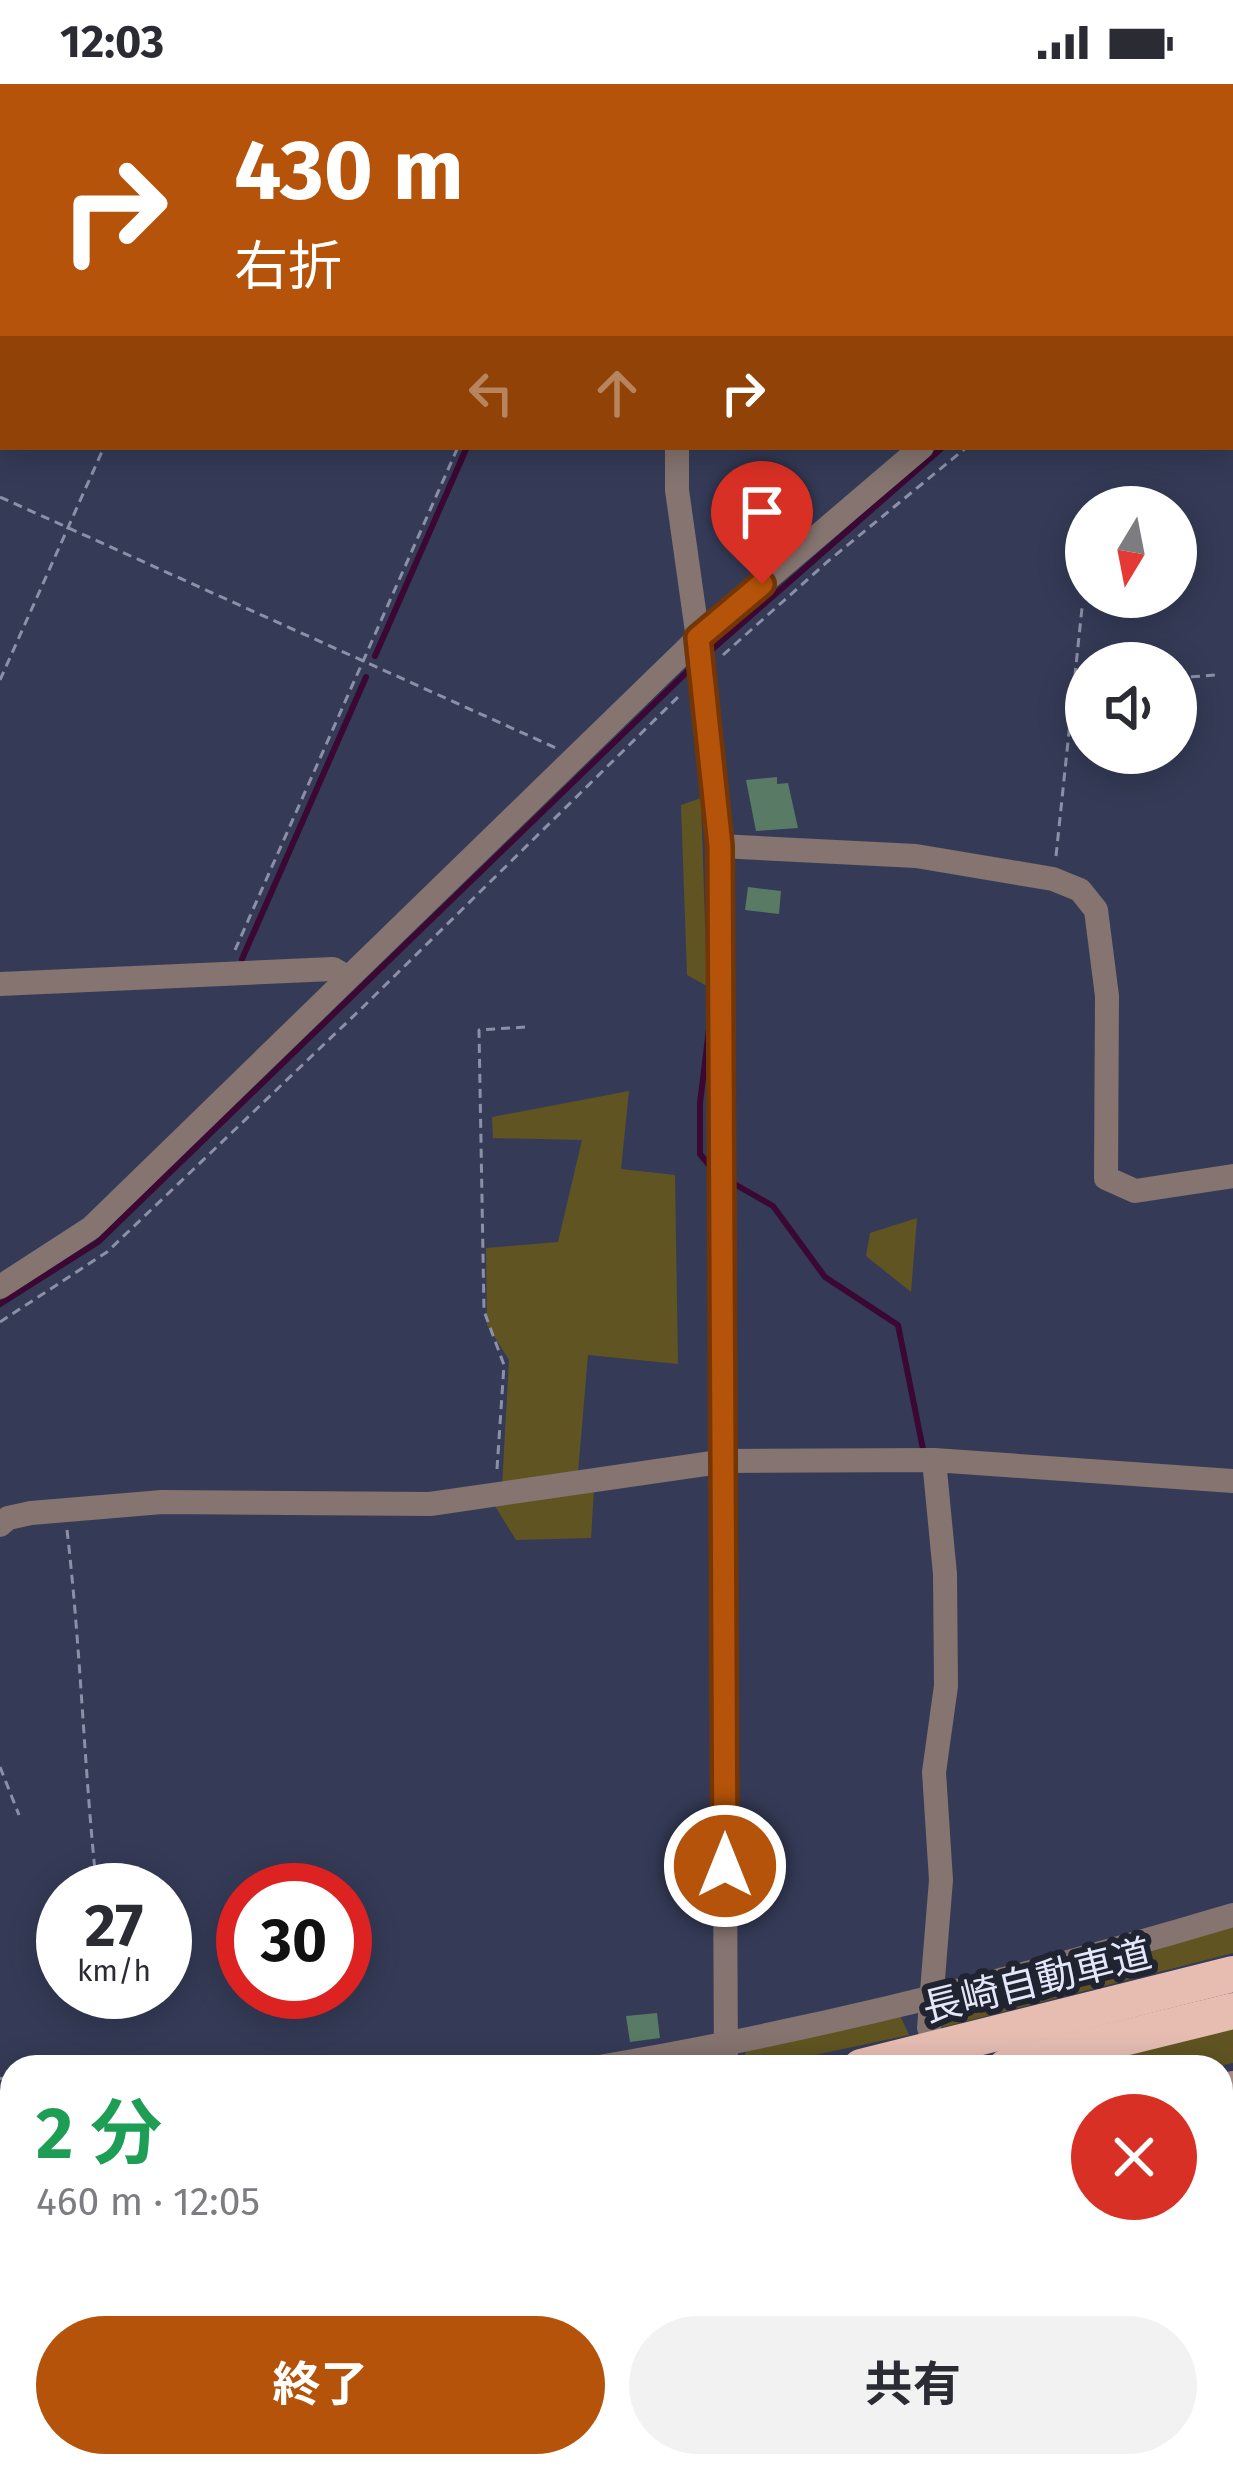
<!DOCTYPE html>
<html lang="ja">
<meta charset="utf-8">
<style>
:root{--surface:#fff;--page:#f2f2f3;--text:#2b2b33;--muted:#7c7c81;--accent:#b45309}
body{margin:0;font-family:"Fira Sans","Noto Sans JP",sans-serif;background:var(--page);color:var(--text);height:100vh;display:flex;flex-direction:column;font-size:45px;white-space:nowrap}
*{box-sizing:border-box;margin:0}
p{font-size:39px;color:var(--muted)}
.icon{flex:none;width:66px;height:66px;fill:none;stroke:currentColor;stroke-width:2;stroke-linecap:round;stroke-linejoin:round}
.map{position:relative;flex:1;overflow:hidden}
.drawer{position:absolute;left:0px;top:1971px;width:1233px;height:423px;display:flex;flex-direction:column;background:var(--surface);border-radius:36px 36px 0 0;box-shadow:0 6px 30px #0003}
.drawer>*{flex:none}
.top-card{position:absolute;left:0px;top:0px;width:1233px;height:366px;box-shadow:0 6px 30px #0003;background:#b45309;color:#fff;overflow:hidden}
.needle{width:78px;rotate:190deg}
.buttons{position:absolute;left:1065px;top:402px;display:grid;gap:24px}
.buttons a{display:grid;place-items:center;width:132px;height:132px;border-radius:50%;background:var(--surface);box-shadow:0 6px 30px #0003;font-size:60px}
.speed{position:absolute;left:36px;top:1779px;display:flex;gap:24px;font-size:60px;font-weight:700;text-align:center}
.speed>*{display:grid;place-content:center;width:156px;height:156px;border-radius:50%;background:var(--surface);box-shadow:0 6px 30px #0003;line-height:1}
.speed small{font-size:30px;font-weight:400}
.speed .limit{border:18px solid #d22;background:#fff;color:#111}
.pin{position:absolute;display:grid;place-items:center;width:102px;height:102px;color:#fff;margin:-123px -51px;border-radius:50% 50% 50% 0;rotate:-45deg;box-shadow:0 0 12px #0007}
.pin .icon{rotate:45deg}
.me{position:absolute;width:132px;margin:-66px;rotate:0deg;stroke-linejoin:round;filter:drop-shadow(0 0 9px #0008)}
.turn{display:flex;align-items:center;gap:42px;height:252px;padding:0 36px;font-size:54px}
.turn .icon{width:156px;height:156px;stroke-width:2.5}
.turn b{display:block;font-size:84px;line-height:102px}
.lanes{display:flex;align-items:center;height:114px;padding:0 36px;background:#0003;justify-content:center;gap:60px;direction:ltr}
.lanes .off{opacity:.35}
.round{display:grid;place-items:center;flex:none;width:126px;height:126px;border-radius:63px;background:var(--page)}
.headline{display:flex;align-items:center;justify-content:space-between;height:204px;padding:0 36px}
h1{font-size:72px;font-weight:700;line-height:90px;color:#1e9e55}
.action{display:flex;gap:24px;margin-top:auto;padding:24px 36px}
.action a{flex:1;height:138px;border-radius:72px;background:var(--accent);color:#fff;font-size:48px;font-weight:700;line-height:138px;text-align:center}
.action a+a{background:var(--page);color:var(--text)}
.status{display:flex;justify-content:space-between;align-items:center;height:84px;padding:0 60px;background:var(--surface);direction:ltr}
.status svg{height:33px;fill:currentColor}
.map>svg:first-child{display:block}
.green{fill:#605422}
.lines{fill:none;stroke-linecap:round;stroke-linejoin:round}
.stream{stroke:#3a0832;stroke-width:6}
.building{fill:#597a64}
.path{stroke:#8b90a7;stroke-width:3;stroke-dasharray:9 6;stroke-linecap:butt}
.street{stroke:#85746f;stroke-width:24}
.secondary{stroke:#ad928a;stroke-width:24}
.highway{stroke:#e7bdb2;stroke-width:36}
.route-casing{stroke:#753606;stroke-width:30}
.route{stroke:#b45309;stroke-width:21}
.labels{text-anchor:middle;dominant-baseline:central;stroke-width:12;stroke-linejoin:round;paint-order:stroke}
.street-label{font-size:39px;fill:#e3e7f9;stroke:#202330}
</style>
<div class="status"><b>12:03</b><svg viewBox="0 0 49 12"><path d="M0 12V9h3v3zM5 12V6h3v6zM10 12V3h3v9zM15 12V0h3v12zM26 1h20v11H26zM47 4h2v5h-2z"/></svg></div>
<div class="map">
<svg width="1233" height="2392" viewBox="0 0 1233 2392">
<rect width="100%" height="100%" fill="#353b57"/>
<g class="green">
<path d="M701,714L707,902L687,891L681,721Z"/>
<path d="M629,1007L621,1085L675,1091L678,1280L588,1271L578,1389L502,1403L509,1276L487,1241L486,1164L558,1158L582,1056L493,1054L492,1033Z"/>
<path d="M917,1134L911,1208L866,1172L870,1149Z"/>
<path d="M594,1405L591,1454L516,1456L495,1422Z"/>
<path d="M1233,1841V1869L940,1944L946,1918Z"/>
<path d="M899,1929L909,1951L758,1983H740L747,1965Z"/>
<path d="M1233,1942V1979L1216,1983H1072Z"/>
</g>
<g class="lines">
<g class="stream">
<path d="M89,3L90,0"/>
<path d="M1230,52L1233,47"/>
<path d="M708,569L943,363"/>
<path d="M375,572L467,363"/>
<path d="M242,875L366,593"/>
<path d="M710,937L700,1019V1070L714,1087"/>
<path d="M731,1098L773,1122L825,1193L898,1241L924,1370"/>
<path d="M0,1220L98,1158L693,582"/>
<path d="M1093,2382V2392"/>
<path d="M949,2392L951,2382"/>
</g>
</g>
<g class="building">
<path d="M777,693V700L788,699L798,744L756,747L746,696Z"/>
<path d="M748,803L781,807L779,830L745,826Z"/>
<path d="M657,1929L660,1954L630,1958L626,1932Z"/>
</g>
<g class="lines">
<g class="path">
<path d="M441,3L443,0"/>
<path d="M963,3V0"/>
<path d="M1230,75L1233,71"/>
<path d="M0,413L556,664"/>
<path d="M723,571L827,478L967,363"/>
<path d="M1176,594L1215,591"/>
<path d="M0,596L104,363"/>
<path d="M1056,772L1082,524"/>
<path d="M235,866L458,363"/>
<path d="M0,1238L107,1168L363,923L681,610"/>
<path d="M497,1385L504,1281L484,1227L479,946L526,943"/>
<path d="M67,1446C81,1566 84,1686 97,1806"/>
<path d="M0,1683L19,1731"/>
<path d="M0,1994L12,1999"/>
<path d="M0,2263L12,2262"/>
<path d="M373,2392V2382"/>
<path d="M956,2392L957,2382"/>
</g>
<g class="street">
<path d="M683,3V0"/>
<path d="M1222,3L1223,0"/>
<path d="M677,363V406L703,590L720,762L726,1983"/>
<path d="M720,762L916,772L1053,795L1080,806L1096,826L1107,912L1106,1094L1135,1107L1233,1092"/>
<path d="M0,900L333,885L347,893"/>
<path d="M0,1203L91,1144L698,554L922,363"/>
<path d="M0,1441L8,1434L31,1429L162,1418L430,1420L726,1377L934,1376L1233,1397"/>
<path d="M929,1944L941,1796L934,1688L946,1602L945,1490L934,1376"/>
<path d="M599,1983C813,1947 1025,1893 1233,1831"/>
<path d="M0,2066L12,2065"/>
<path d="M184,2382L185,2392"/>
<path d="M724,2382V2392"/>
</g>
<g class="secondary">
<path d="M16,3L18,0"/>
<path d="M0,41L3,34"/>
<path d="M1221,2002L1233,1999"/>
<path d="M0,2224L12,2223"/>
</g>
<g class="highway">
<path d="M861,1983L1233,1890"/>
<path d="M1006,1983L1233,1927"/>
<path d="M0,2130L12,2129"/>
<path d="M0,2162L12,2160"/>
</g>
</g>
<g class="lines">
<g class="route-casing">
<path id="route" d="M725,1782L720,762L698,554L762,500"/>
</g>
<use href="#route" class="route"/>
</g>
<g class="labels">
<g class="street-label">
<text transform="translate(1037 1897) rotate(-14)">長崎自動車道</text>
</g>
</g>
</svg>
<div class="buttons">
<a><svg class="needle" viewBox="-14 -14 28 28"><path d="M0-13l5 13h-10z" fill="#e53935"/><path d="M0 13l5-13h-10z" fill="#7c7c81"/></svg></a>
<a><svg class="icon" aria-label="sound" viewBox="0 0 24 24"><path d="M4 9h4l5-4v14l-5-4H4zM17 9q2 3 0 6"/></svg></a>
</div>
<div class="speed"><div>27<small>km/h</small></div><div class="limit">30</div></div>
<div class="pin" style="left:762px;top:500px;background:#d93025"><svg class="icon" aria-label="arrive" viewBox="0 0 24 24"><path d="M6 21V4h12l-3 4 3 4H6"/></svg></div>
<svg class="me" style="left:725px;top:1782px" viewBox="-20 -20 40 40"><circle r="17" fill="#b45309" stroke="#fff" stroke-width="3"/><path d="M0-11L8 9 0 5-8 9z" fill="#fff"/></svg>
<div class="top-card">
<div class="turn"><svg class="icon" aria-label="right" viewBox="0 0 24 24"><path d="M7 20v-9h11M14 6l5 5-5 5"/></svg><div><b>430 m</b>右折</div></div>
<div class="lanes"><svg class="icon off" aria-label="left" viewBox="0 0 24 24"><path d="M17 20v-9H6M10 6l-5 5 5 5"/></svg><svg class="icon off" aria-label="ahead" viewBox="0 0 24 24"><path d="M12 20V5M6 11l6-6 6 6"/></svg><svg class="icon" aria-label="right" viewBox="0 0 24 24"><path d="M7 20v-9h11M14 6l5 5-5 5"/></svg></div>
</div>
<section class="drawer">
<div class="headline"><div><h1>2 分</h1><p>460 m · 12:05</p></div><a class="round" style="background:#d93025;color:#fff"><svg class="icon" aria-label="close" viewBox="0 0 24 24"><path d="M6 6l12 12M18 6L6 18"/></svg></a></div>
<div class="action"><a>終了</a><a>共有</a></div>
</section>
</div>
